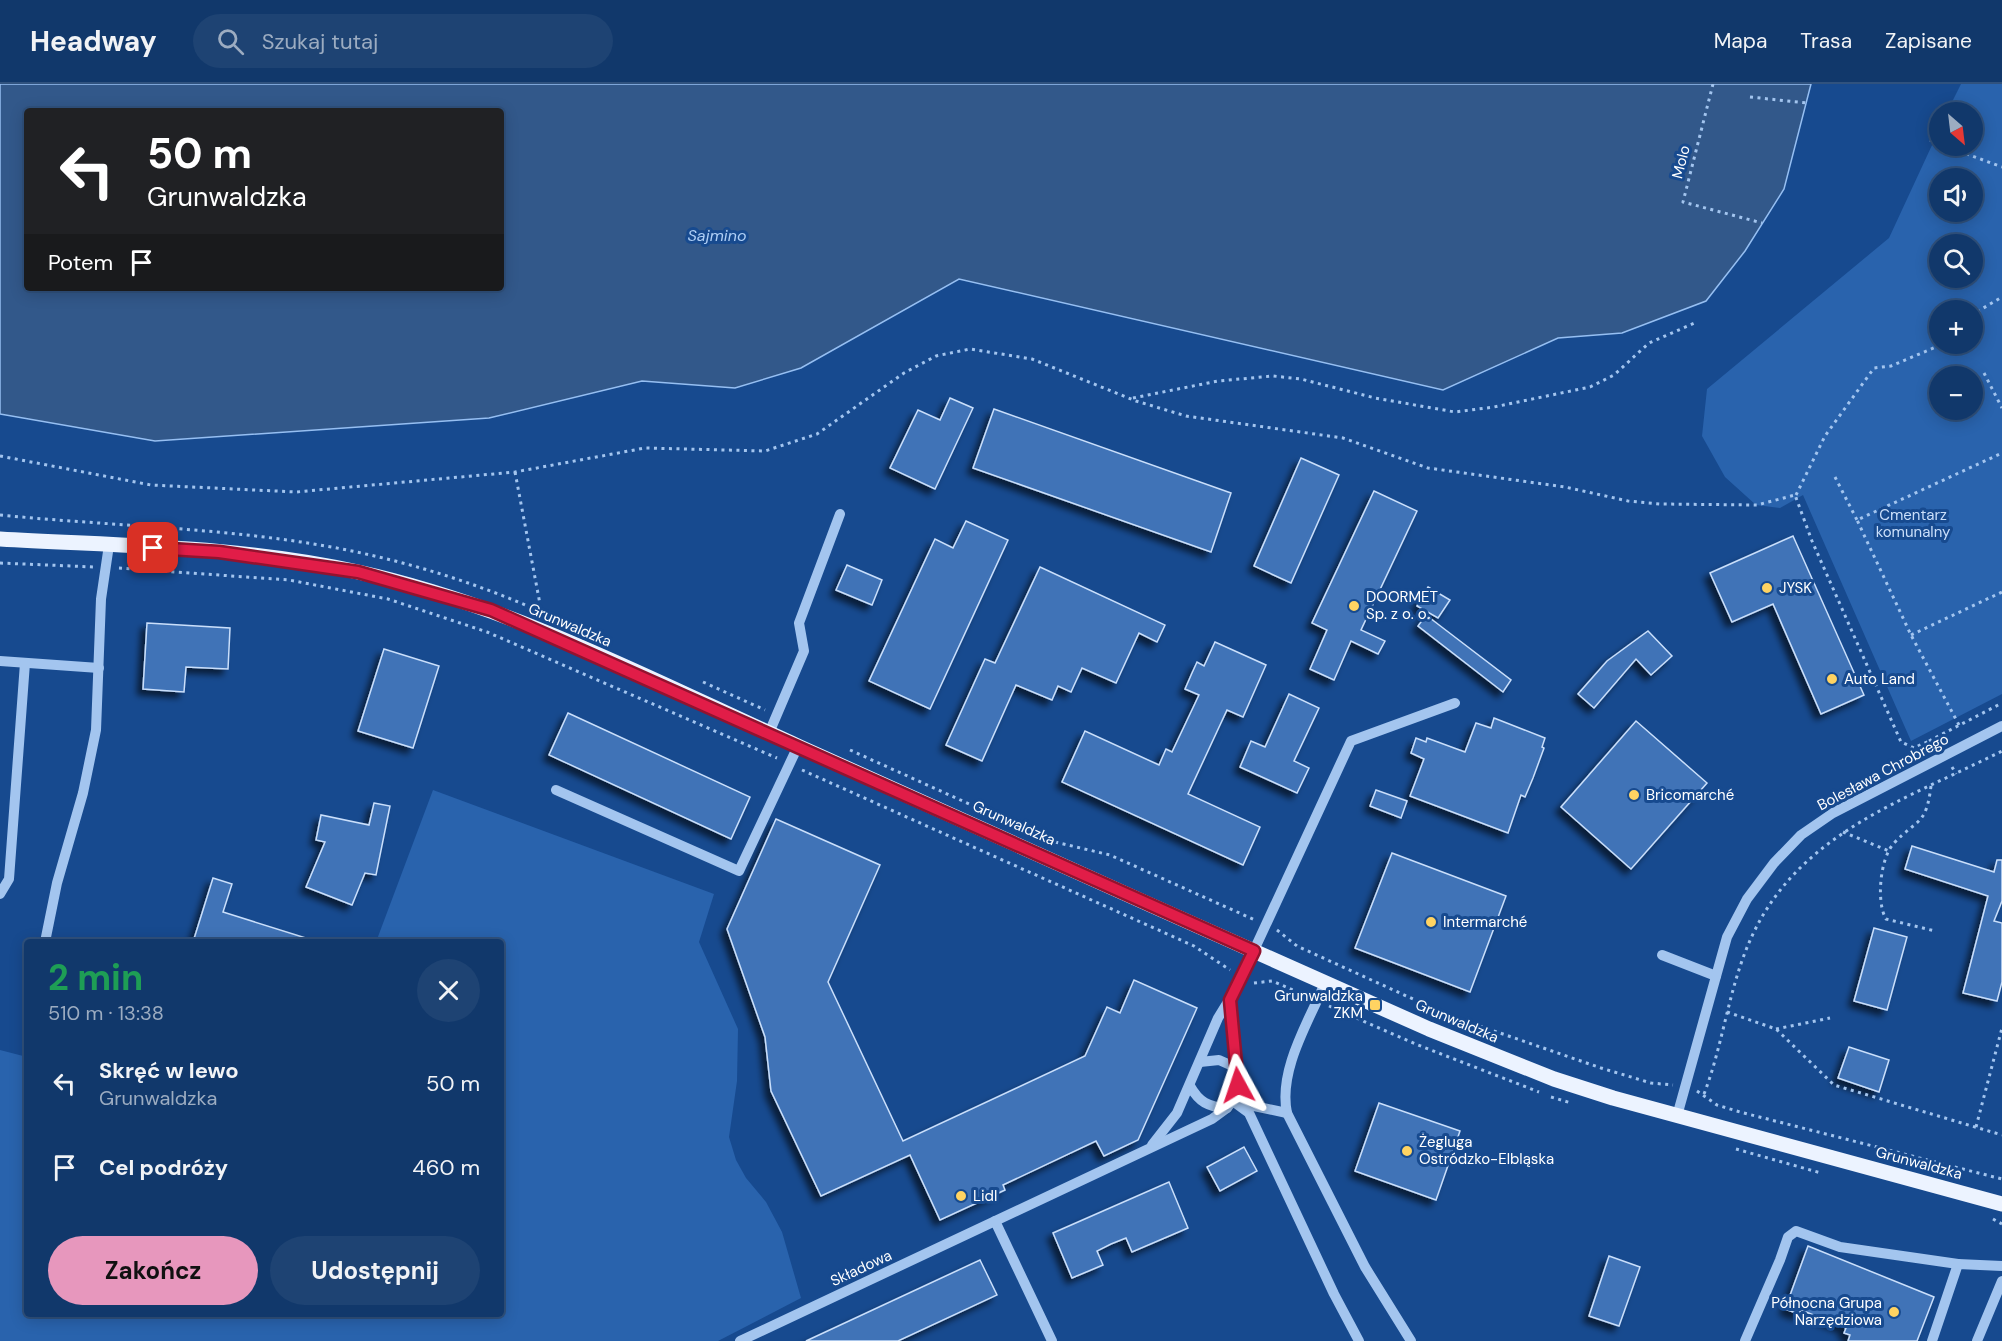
<!DOCTYPE html>
<html lang="pl">
<meta charset="utf-8">
<style>
:root{--surface:#11386b;--page:#1e4373;--text:#f1f3f6;--muted:#9cacc1;--line:#30527e;--accent:#e797bd}
body{margin:0;font-family:"DM Sans",sans-serif;background:var(--page);color:var(--text);height:100vh;display:flex;flex-direction:column;font-size:22px;white-space:nowrap}
*{box-sizing:border-box;margin:0}
p{font-size:20px;color:var(--muted)}
.icon{flex:none;width:33px;height:33px;fill:none;stroke:currentColor;stroke-width:2;stroke-linecap:round;stroke-linejoin:round}
.map{position:relative;flex:1;overflow:hidden}
.details{position:absolute;left:24px;top:855px;width:480px;height:378px;display:flex;flex-direction:column;background:var(--surface);border-radius:6px;box-shadow:0 3px 15px #0003,0 0 0 2px var(--line)}
.details>*{flex:none}
.guide{position:absolute;left:24px;top:24px;width:480px;height:183px;border-radius:6px;box-shadow:0 3px 15px #0003,0 0 0 2px var(--line);background:#202124;color:#fff;overflow:hidden}
.needle{width:39px;rotate:152deg}
.fabs{position:absolute;left:1929px;top:18px;display:grid;gap:12px}
.fabs a{display:grid;place-items:center;width:54px;height:54px;border-radius:50%;background:var(--surface);box-shadow:0 3px 15px #0003,0 0 0 2px var(--line);font-size:30px}
.pin{position:absolute;display:grid;place-items:center;width:51px;height:51px;color:#fff;margin:-26px;border-radius:12px;box-shadow:0 3px 9px #0006}
.me{position:absolute;width:66px;margin:-33px;rotate:355deg;stroke-linejoin:round;filter:drop-shadow(0 0 4px #0008)}
.turn{display:flex;align-items:center;gap:21px;height:126px;padding:0 24px;font-size:27px}
.turn .icon{width:78px;height:78px;stroke-width:2.5}
.turn b{display:block;font-size:42px;line-height:51px}
.then{display:flex;align-items:center;height:57px;padding:0 24px;background:#0003;gap:12px;font-size:22px}
.round{display:grid;place-items:center;flex:none;width:63px;height:63px;border-radius:32px;background:var(--page)}
.summary{display:flex;align-items:center;justify-content:space-between;height:102px;padding:0 24px}
h1{font-size:36px;font-weight:700;line-height:45px;color:#1e9e55}
.cta{display:flex;gap:12px;margin-top:auto;padding:12px 24px}
.cta a{flex:1;height:69px;border-radius:36px;background:var(--accent);color:#111;font-size:24px;font-weight:700;line-height:69px;text-align:center}
.cta a+a{background:var(--page);color:var(--text)}
ul{padding:0;list-style:none}
li{display:flex;align-items:center;gap:18px;height:84px;padding:0 24px}
li div{flex:1}
li b{display:block;font-size:22px}
li em{font-style:normal}
header{display:flex;align-items:center;gap:36px;box-sizing:border-box;height:84px;padding:0 30px;background:var(--surface);border-bottom:2px solid var(--line)}
header strong{font-size:28px}
nav{display:flex;gap:33px;margin-inline-start:auto;font-size:21px}
.search{width:420px;height:54px;background:var(--page);display:flex;align-items:center;gap:15px;box-sizing:border-box;padding:0 21px;border-radius:33px;color:var(--muted);font-size:22px}
.map>svg:first-child{display:block}
.green{fill:#2963ad;fill-rule:evenodd}
.water{fill:#32588a;stroke:#96bff2;stroke-width:1.5;fill-rule:evenodd}
.building{fill:#3f73b7;stroke:#cadffb;stroke-width:1.5;filter:url(#shadow)}
.lines{fill:none;stroke-linecap:round;stroke-linejoin:round}
.path{stroke:#a3c5ef;stroke-width:3;stroke-dasharray:3 4.5;stroke-linecap:butt}
.minor{stroke:#a3c5ef;stroke-width:10}
.major{stroke:#ecf3ff;stroke-width:15}
.route-casing{stroke:#92132f;stroke-width:15}
.route{stroke:#e11d48;stroke-width:10}
.poi-dot{fill:#ffd362;stroke:#174a8f;stroke-width:2}
.labels{text-anchor:middle;dominant-baseline:central;stroke-width:6;stroke-linejoin:round;paint-order:stroke}
.street-label{font-size:15px;fill:#fff;stroke:#174a8f}
.park-label{font-size:15px;fill:#cadffb;stroke:#174a8f}
.poi-label{font-size:15px;fill:#fff;stroke:#174a8f;text-anchor:start}
.water-label{font-size:16px;font-style:italic;fill:#afcff6;stroke:#174a8f}
</style>
<header>
<strong>Headway</strong>
<div class="search"><svg class="icon" aria-label="search" viewBox="0 0 24 24"><circle cx="10" cy="10" r="6"/><path d="M15 15l6 6"/></svg>Szukaj tutaj</div>
<nav><a>Mapa</a><a>Trasa</a><a>Zapisane</a></nav>
</header>
<div class="map">
<svg width="2002" height="1257" viewBox="0 0 2002 1257">
<defs>
<filter id="shadow"><feDropShadow dx="-5.5" dy="5.5" stdDeviation="3" flood-color="#0009"/></filter>
</defs>
<rect width="100%" height="100%" fill="#174a8f"/>
<g class="green">
<path d="M1961,0H2002V610L1911,657L1803,411L1780,424L1756,421L1725,393L1702,352L1707,305L1889,154L1939,46L1940,62H1972V28H1947ZM1940,94H1972V128H1940ZM1940,160H1972V194H1940ZM1940,226H1972V260H1940ZM1940,292H1972V326H1940Z"/>
<path d="M433,706L714,810L699,858L738,945L737,997L729,1053L736,1076L746,1094L766,1118L782,1148L801,1214L718,1257H0V966L27,973V1230H501V858H376Z"/>
</g>
<path class="water" d="M0,0H1811L1784,105L1745,167L1706,217L1622,249L1558,254L1443,306L959,195L801,284L735,304L642,297L489,334L155,357L0,330ZM27,27H501V204H27Z"/>
<g class="building">
<path d="M950,314L973,324L935,405L890,384L918,326L940,336Z"/>
<path d="M994,325L1231,409L1211,468L973,384Z"/>
<path d="M1301,374L1339,391L1291,499L1254,482Z"/>
<path d="M1374,407L1417,427L1361,546L1385,557L1378,570L1351,557L1334,596L1310,585L1327,546L1312,539Z"/>
<path d="M966,437L1008,456L930,625L869,597L935,455L953,464Z"/>
<path d="M1793,452L1864,611L1821,630L1773,520L1732,538L1710,489Z"/>
<path d="M847,481L882,496L872,521L836,506Z"/>
<path d="M1040,483L1165,541L1157,558L1139,549L1116,599L1082,584L1071,608L1058,602L1052,616L1016,601L982,677L946,661L985,575L995,579Z"/>
<path d="M1428,503L1450,516L1438,534L1417,522Z"/>
<path d="M1426,531L1511,596L1503,608L1418,542Z"/>
<path d="M147,539L230,544L228,585L186,583L184,608L143,605Z"/>
<path d="M1648,547L1672,572L1651,591L1636,575L1594,624L1578,610L1607,577Z"/>
<path d="M1215,558L1266,581L1243,633L1227,626L1188,710L1260,743L1243,781L1062,698L1085,647L1159,681L1166,665L1172,668L1199,611L1185,605L1192,589L1197,578L1204,582Z"/>
<path d="M384,565L439,582L413,664L358,647Z"/>
<path d="M1289,610L1319,624L1294,677L1309,684L1297,709L1240,683L1251,657L1265,663Z"/>
<path d="M568,629L750,713L731,755L549,671Z"/>
<path d="M1494,634L1545,654L1542,663L1544,664L1533,694L1525,713L1521,711L1508,749L1410,712L1424,675L1411,669L1416,654L1426,658L1427,654L1465,668L1476,639L1491,644Z"/>
<path d="M1636,637L1707,699L1631,785L1561,723Z"/>
<path d="M1376,706L1407,717L1401,734L1370,722Z"/>
<path d="M374,719L390,722L376,791L365,789L352,821L306,803L325,758L316,756L321,731L369,741Z"/>
<path d="M776,735L880,781L828,898L903,1057L1085,972L1107,923L1120,929L1134,896L1197,924L1138,1056L1104,1072L1096,1057L1003,1101L1005,1106L940,1136L910,1071L821,1112L771,1007L765,953L727,845Z"/>
<path d="M1912,762L1994,788L1997,776H2002V817L1994,837L2002,839V898L1997,917L1963,909L1988,812L1905,785Z"/>
<path d="M1392,769L1506,812L1470,908L1355,864Z"/>
<path d="M213,794L232,800L223,828L309,855L308,858H193Z"/>
<path d="M1874,844L1907,853L1887,926L1854,917Z"/>
<path d="M1849,963L1889,976L1879,1008L1838,994Z"/>
<path d="M1379,1019L1460,1047L1436,1116L1355,1087Z"/>
<path d="M1244,1063L1257,1087L1220,1107L1207,1083Z"/>
<path d="M1169,1098L1188,1144L1132,1168L1126,1154L1111,1160L1097,1167L1103,1181L1072,1194L1053,1149Z"/>
<path d="M1808,1162L1934,1213L1917,1257H1848L1850,1251L1844,1249L1846,1244L1801,1226L1799,1230L1785,1225Z"/>
<path d="M1609,1172L1640,1183L1619,1242L1589,1232Z"/>
<path d="M980,1176L997,1211L898,1257H806Z"/>
</g>
<g class="lines">
<g class="path">
<path d="M1713,0L1683,118L1762,139"/>
<path d="M1750,13L1807,19"/>
<path d="M1930,56L1940,59"/>
<path d="M1945,62L2002,83"/>
<path d="M1972,233L1975,229L2002,213"/>
<path d="M1984,289L2002,324"/>
<path d="M1133,314L1218,297L1273,292L1301,295L1375,314L1455,328L1494,323L1590,303L1614,291L1649,259L1697,238"/>
<path d="M0,372L151,401L296,408L515,388L645,364L765,367L817,350L904,289L936,272L970,265L1032,275L1136,317L1186,332L1343,354L1428,384L1565,403L1628,417L1660,420L1757,421L1795,411L1812,457L1901,658L1914,664L1929,657L1939,659"/>
<path d="M515,388L540,520"/>
<path d="M1835,393L1857,436"/>
<path d="M1796,411L1825,352L1874,284L1891,282L1943,260"/>
<path d="M0,431C100,441 201,443 301,458C382,470 462,493 537,526"/>
<path d="M0,479L94,483"/>
<path d="M119,484L289,496L388,515L487,548L777,674"/>
<path d="M1911,551L2002,508"/>
<path d="M703,598L765,626"/>
<path d="M1959,641L1911,551L1857,436L2002,369"/>
<path d="M1929,657L2002,619"/>
<path d="M850,666L1051,757L1110,771L1255,836"/>
<path d="M1952,683L1956,690"/>
<path d="M802,686L1194,862L1230,886"/>
<path d="M1931,702C1926,742 1918,734 1894,759C1880,774 1876,818 1886,835L1935,847"/>
<path d="M1843,748L1889,767"/>
<path d="M1277,846L1297,862L1448,931L1601,984L1651,999L1673,1001"/>
<path d="M1254,899L1272,897L1307,912"/>
<path d="M1329,922L1418,961L1539,1008"/>
<path d="M1727,928L1776,945L1834,1001L2002,1051"/>
<path d="M1776,945L1830,934"/>
<path d="M1697,1007L1717,1021L1740,1028L2002,1095"/>
<path d="M1704,1010C1721,966 1727,918 1743,874C1786,753 1897,720 2002,667"/>
<path d="M1551,1013L1571,1019"/>
<path d="M1976,1043L2002,944"/>
<path d="M1736,1065L1821,1089"/>
<path d="M1993,1135L2002,1140"/>
</g>
<g class="minor">
<path d="M0,577L99,584"/>
<path d="M769,649L804,567L799,539L840,430"/>
<path d="M556,706L739,787L798,662"/>
<path d="M0,810L9,795L25,579"/>
<path d="M45,858L57,799L83,709L96,646L101,515L109,461"/>
<path d="M1662,871L1716,892"/>
<path d="M1325,899C1309,937 1278,986 1287,1029L1365,1183L1411,1257"/>
<path d="M1200,978L1219,976L1237,984"/>
<path d="M1190,1002C1199,1018 1208,1023 1227,1024"/>
<path d="M1234,1018L1249,1029L1334,1210L1359,1257"/>
<path d="M1240,1019L1287,1029"/>
<path d="M1677,1032L1727,853L1747,815L1774,779L1801,751L1833,729L2002,642"/>
<path d="M1152,1061L1177,1029L1218,934L1237,903L1351,657L1455,619"/>
<path d="M995,1137L1052,1257"/>
<path d="M740,1257L1212,1035L1227,1024L1238,1010L1230,916"/>
<path d="M1745,1257L1780,1176L1788,1153L1796,1147L1840,1163L1958,1180"/>
<path d="M1932,1257L1958,1180L2002,1182"/>
<path d="M1977,1257L2002,1197"/>
</g>
<path class="major" d="M0,455C119,462 242,462 358,488C513,522 656,598 800,663C1009,758 1219,852 1429,945L1554,995L1613,1014L2002,1120"/>
</g>
<g class="lines">
<g class="route-casing">
<path id="route" d="M153,464L219,468L358,488L491,526L1254,867L1230,916L1238,1001"/>
</g>
<use href="#route" class="route"/>
</g>
<g class="poi-dot">
<circle cx="1767" cy="504" r="6"/>
<circle cx="1354" cy="522" r="6"/>
<circle cx="1832" cy="595" r="6"/>
<circle cx="1634" cy="711" r="6"/>
<circle cx="1431" cy="838" r="6"/>
<rect x="1369" y="915" width="12" height="12" rx="3"/>
<circle cx="1407" cy="1067" r="6"/>
<circle cx="961" cy="1112" r="6"/>
<circle cx="1894" cy="1228" r="6"/>
</g>
<g class="labels">
<g class="street-label">
<text transform="translate(1681 78) rotate(-76)">Molo</text>
<text transform="translate(570 541) rotate(23)">Grunwaldzka</text>
<text transform="translate(1883 688) rotate(-28)">Bolesława Chrobrego</text>
<text transform="translate(1014 739) rotate(24)">Grunwaldzka</text>
<text transform="translate(1457 937) rotate(23)">Grunwaldzka</text>
<text transform="translate(1919 1079) rotate(15)">Grunwaldzka</text>
<text transform="translate(861 1184) rotate(-25)">Składowa</text>
</g>
<g class="park-label">
<text x="1913" y="431">Cmentarz<tspan x="1913" dy="17">komunalny</tspan></text>
</g>
<g class="poi-label">
<text x="1779" y="504">JYSK</text>
<text x="1366" y="513">DOORMET<tspan x="1366" dy="17">Sp. z o. o.</tspan></text>
<text x="1844" y="595">Auto Land</text>
<text x="1646" y="711">Bricomarché</text>
<text x="1443" y="838">Intermarché</text>
<text x="1363" y="912" text-anchor="end">Grunwaldzka<tspan x="1363" dy="17">ZKM</tspan></text>
<text x="1419" y="1058">Żegluga<tspan x="1419" dy="17">Ostródzko-Elbląska</tspan></text>
<text x="973" y="1112">Lidl</text>
<text x="1882" y="1219" text-anchor="end">Północna Grupa<tspan x="1882" dy="17">Narzędziowa</tspan></text>
</g>
<g class="water-label">
<text x="717" y="151">Sajmino</text>
</g>
</g>
</svg>
<div class="fabs">
<a><svg class="needle" viewBox="-14 -14 28 28"><path d="M0-13l5 13h-10z" fill="#e53935"/><path d="M0 13l5-13h-10z" fill="#9cacc1"/></svg></a>
<a><svg class="icon" aria-label="sound" viewBox="0 0 24 24"><path d="M4 9h4l5-4v14l-5-4H4zM17 9q2 3 0 6"/></svg></a>
<a><svg class="icon" aria-label="search" viewBox="0 0 24 24"><circle cx="10" cy="10" r="6"/><path d="M15 15l6 6"/></svg></a>
<a>+</a>
<a>−</a>
</div>
<div class="pin" style="left:153px;top:464px;background:#d93025"><svg class="icon" aria-label="arrive" viewBox="0 0 24 24"><path d="M6 21V4h12l-3 4 3 4H6"/></svg></div>
<svg class="me" style="left:1238px;top:1001px" viewBox="-20 -20 40 40"><path d="M0-17L14 15 0 8-14 15z" fill="#e11d48" stroke="#fff" stroke-width="4"/></svg>
<div class="guide">
<div class="turn"><svg class="icon" aria-label="left" viewBox="0 0 24 24"><path d="M17 20v-9H6M10 6l-5 5 5 5"/></svg><div><b>50 m</b>Grunwaldzka</div></div>
<div class="then">Potem<svg class="icon" aria-label="arrive" viewBox="0 0 24 24"><path d="M6 21V4h12l-3 4 3 4H6"/></svg></div>
</div>
<section class="details">
<div class="summary"><div><h1>2 min</h1><p>510 m · 13:38</p></div><a class="round"><svg class="icon" aria-label="close" viewBox="0 0 24 24"><path d="M6 6l12 12M18 6L6 18"/></svg></a></div>
<ul>
<li><svg class="icon" aria-label="left" viewBox="0 0 24 24"><path d="M17 20v-9H6M10 6l-5 5 5 5"/></svg><div><b>Skręć w lewo</b><p>Grunwaldzka</p></div><em>50 m</em></li>
<li><svg class="icon" aria-label="arrive" viewBox="0 0 24 24"><path d="M6 21V4h12l-3 4 3 4H6"/></svg><div><b>Cel podróży</b></div><em>460 m</em></li>
</ul>
<div class="cta"><a>Zakończ</a><a>Udostępnij</a></div>
</section>
</div>
